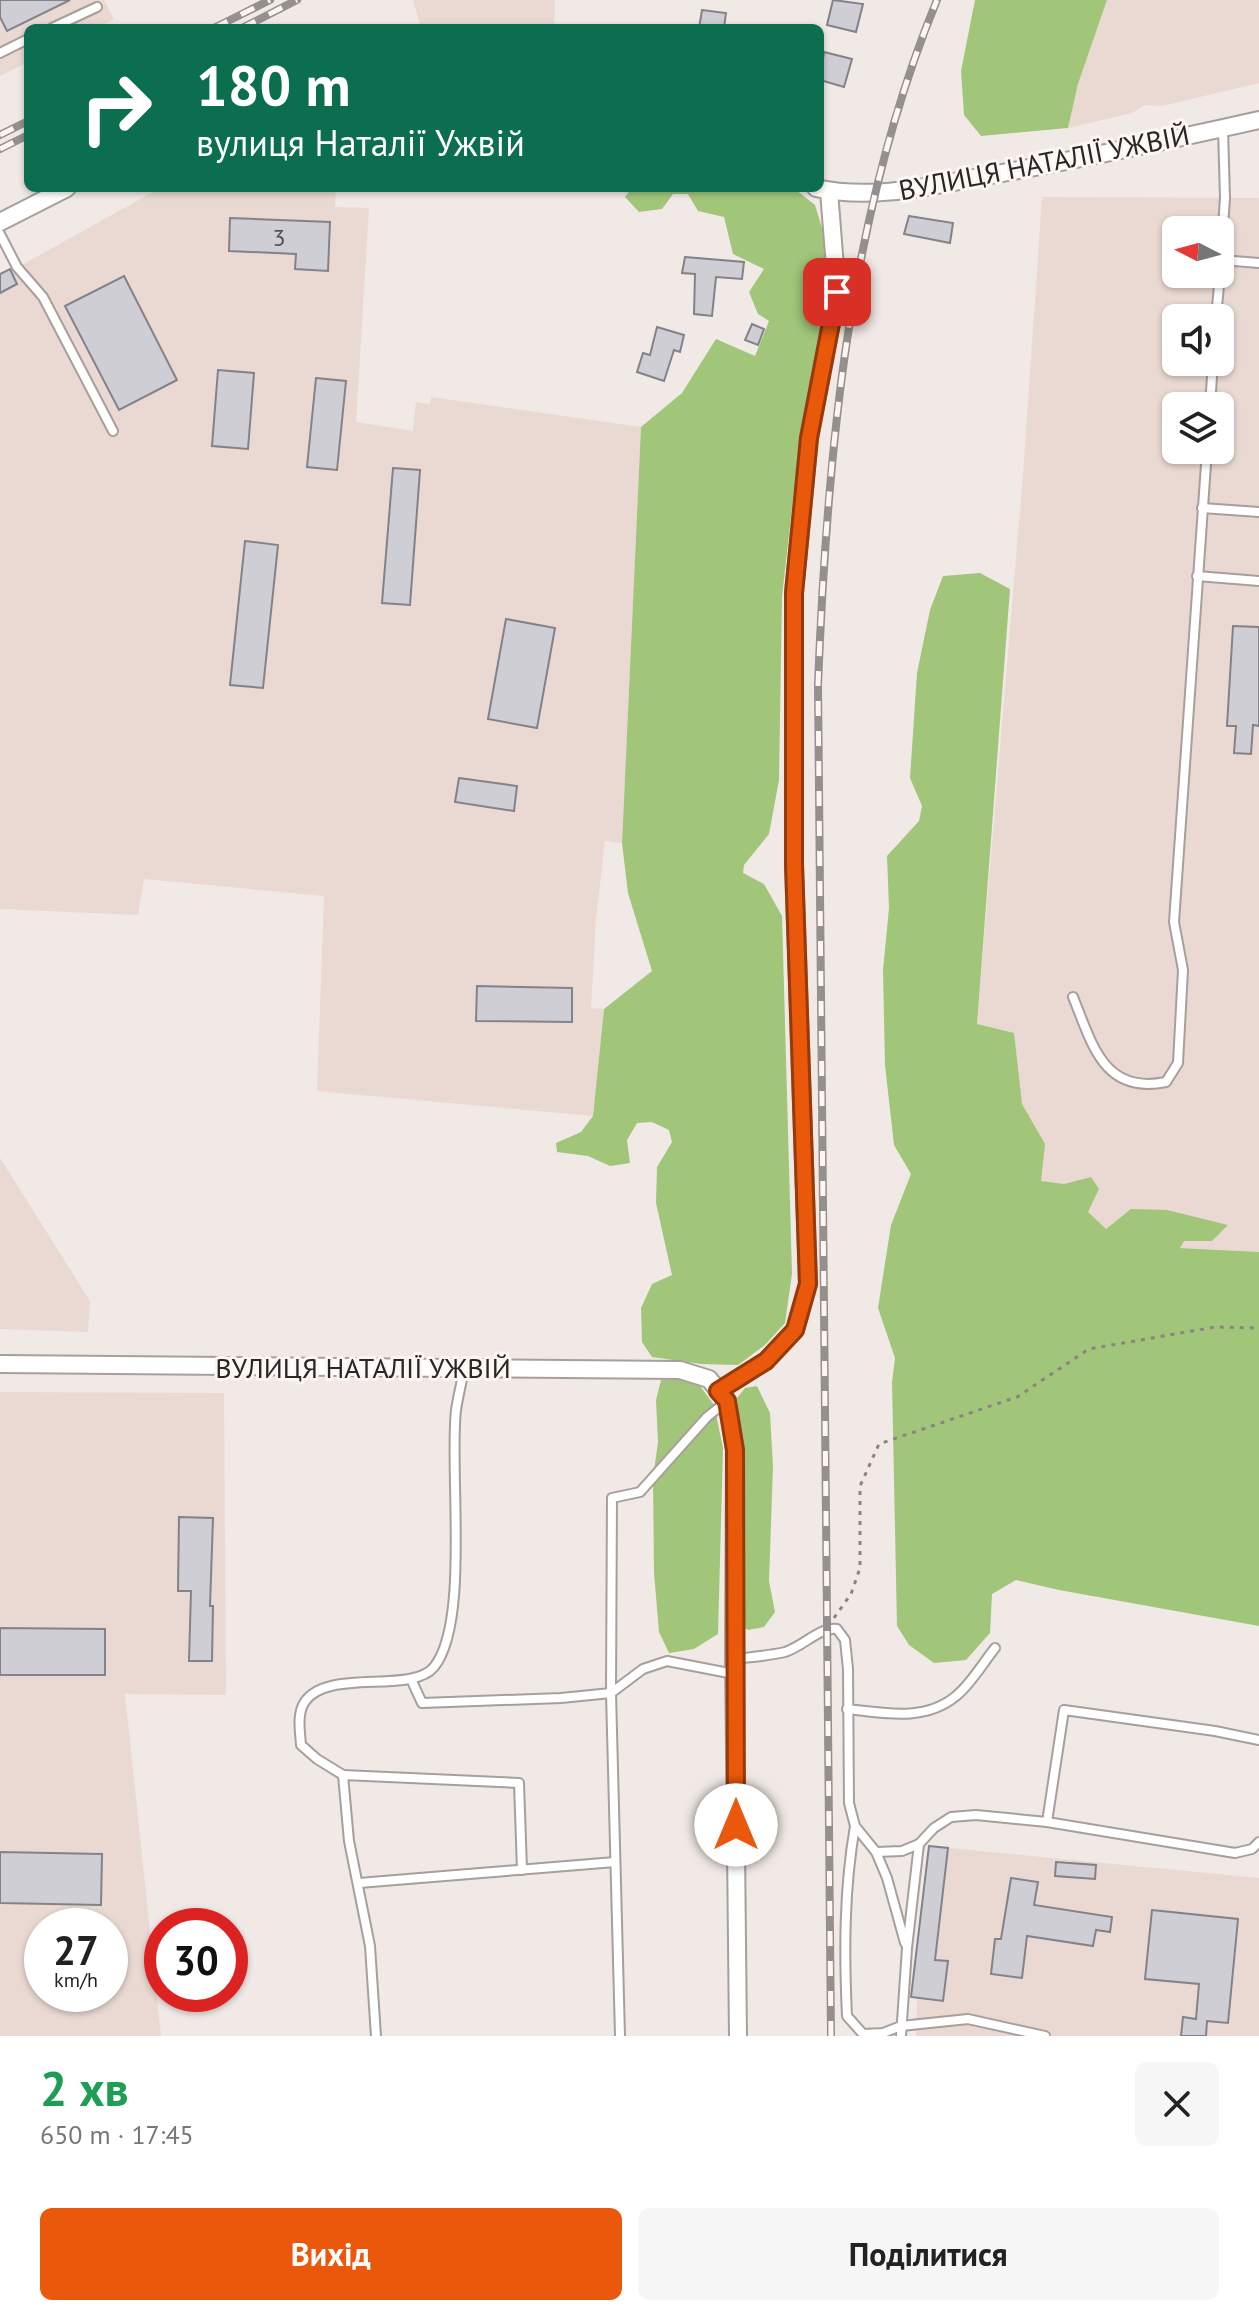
<!DOCTYPE html>
<html lang="uk">
<meta charset="utf-8">
<style>
:root{--surface:#fff;--page:#f6f6f6;--text:#222;--muted:#767676;--accent:#ea580c}
body{margin:0;font-family:"PT Sans",sans-serif;background:var(--page);color:var(--text);height:100vh;display:flex;flex-direction:column;font-size:30px;white-space:nowrap}
*{box-sizing:border-box;margin:0}
p{font-size:26px;color:var(--muted)}
.icon{flex:none;width:44px;height:44px;fill:none;stroke:currentColor;stroke-width:2;stroke-linecap:round;stroke-linejoin:round}
.map{position:relative;height:2036px;overflow:hidden}
.panel{display:flex;flex-direction:column;background:var(--surface);flex:1}
.panel>*{flex:none}
.top-card{position:absolute;left:24px;top:24px;width:800px;height:168px;border-radius:12px;box-shadow:0 2px 6px #0004;background:#0b6e4f;color:#fff;overflow:hidden}
.needle{width:52px;rotate:276deg}
.buttons{position:absolute;left:1162px;top:216px;display:grid;gap:16px}
.buttons a{display:grid;place-items:center;width:72px;height:72px;border-radius:12px;background:var(--surface);box-shadow:0 2px 6px #0004;font-size:40px}
.speed{position:absolute;left:24px;top:1908px;display:flex;gap:16px;font-size:40px;font-weight:700;text-align:center}
.speed>*{display:grid;place-content:center;width:104px;height:104px;border-radius:50%;background:var(--surface);box-shadow:0 2px 6px #0004;line-height:1}
.speed small{font-size:20px;font-weight:400}
.speed .limit{border:12px solid #d22;background:#fff;color:#111}
.pin{position:absolute;display:grid;place-items:center;width:68px;height:68px;color:#fff;margin:-34px;border-radius:16px;box-shadow:0 4px 12px #0006}
.me{position:absolute;width:88px;margin:-44px;rotate:0deg;stroke-linejoin:round;filter:drop-shadow(0 0 6px #0008)}
.turn{display:flex;align-items:center;gap:28px;height:168px;padding:0 40px;font-size:36px}
.turn .icon{width:104px;height:104px;stroke-width:2.5}
.turn b{display:block;font-size:56px;line-height:68px}
.round{display:grid;place-items:center;flex:none;width:84px;height:84px;border-radius:12px;background:var(--page)}
.overview{display:flex;align-items:center;justify-content:space-between;height:136px;padding:0 40px}
h1{font-size:48px;font-weight:700;line-height:60px;color:#1e9e55}
.action{display:flex;gap:16px;margin-top:auto;padding:16px 40px}
.action a{flex:1;height:92px;border-radius:12px;background:var(--accent);color:#fff;font-size:32px;font-weight:700;line-height:92px;text-align:center}
.action a+a{background:var(--page);color:var(--text)}
.map>svg:first-child{display:block}
.built{fill:#e9d9d2;fill-rule:evenodd}
.green{fill:#a1c67a}
.building{fill:#cfced5;stroke:#848289;stroke-width:2}
.lines{fill:none;stroke-linecap:round;stroke-linejoin:round}
.service-casing{stroke:#a79f9c;stroke-width:12}
.minor-casing{stroke:#a79f9c;stroke-width:20}
.path{stroke:#8a8482;stroke-width:3;stroke-dasharray:4 6;stroke-linecap:butt}
.service{stroke:#fff;stroke-width:8}
.minor{stroke:#fff;stroke-width:16}
.rail-casing{stroke:#958f8d;stroke-width:8}
.rail{stroke:#fef6f3;stroke-width:5;stroke-dasharray:15;stroke-linecap:butt}
.route-casing{stroke:#983908;stroke-width:20}
.route{stroke:#ea580c;stroke-width:14}
.labels{text-anchor:middle;dominant-baseline:central;stroke-width:6;stroke-linejoin:round;paint-order:stroke}
.number-label{font-size:24px;fill:#525051}
.street-label{font-size:28px;fill:#292625;stroke:#fef6f3}
</style>
<div class="map">
<svg width="1259" height="2036" viewBox="0 0 1259 2036">
<rect width="100%" height="100%" fill="#f1e9e5"/>
<g class="built">
<path d="M0,0H104L114,19L97,28H28V62L0,76Z"/>
<path d="M413,0H555L554,28H421Z"/>
<path d="M1107,0H1259V83L1162,106L1145,105L1132,113L1068,128L1078,84Z"/>
<path d="M160,188H336L335,207L369,208L356,422L413,431L416,402L430,404L431,397L641,427L622,843L605,841L596,920L591,1008L604,1009L593,1116L317,1091L324,896L144,879L138,915L0,909V274L11,271Z"/>
<path d="M1042,197L1259,198V1252L959,1236L1023,475ZM1176,230H1220V274H1176ZM1176,318H1220V362H1176ZM1176,406H1220V450H1176Z"/>
<path d="M0,1158L90,1301L88,1332L0,1329Z"/>
<path d="M0,1392L224,1393L226,1695L125,1694L161,2036H0ZM42,1926H110V1994H42Z"/>
<path d="M929,1846L1259,1878V2036H916L917,1998L911,1997Z"/>
</g>
<g class="green">
<path d="M975,0H1107L1078,84L1068,128L981,136L964,115L961,71Z"/>
<path d="M632,188L796,190L815,205L826,241L827,295L795,481L782,597L779,780L769,834L744,865L743,873L764,884L782,916L792,1274L785,1323L765,1345L738,1365L701,1364L652,1357L642,1342L641,1308L652,1284L672,1275L656,1203L657,1167L672,1142L669,1130L652,1122L637,1123L627,1140L630,1163L610,1166L588,1156L557,1152L556,1143L581,1132L593,1116L604,1009L652,971L628,893L622,843L641,427L682,393L716,339L755,356L769,321L758,314L749,292L764,269L733,254L724,217L698,211L688,194H673L662,209L639,212L625,197Z"/>
<path d="M980,573L1010,589L977,1024L1014,1033L1022,1104L1045,1144L1041,1181L1064,1184L1091,1177L1099,1189L1088,1212L1106,1229L1131,1209L1167,1210L1228,1225L1212,1241H1184L1180,1248L1259,1252V1626L1059,1590L1016,1580L992,1594L990,1633L966,1660L934,1663L909,1645L897,1626L892,1382L895,1358L878,1308L891,1225L911,1174L894,1145L885,1065L883,970L889,908L887,856L919,821L922,806L910,778L917,673L930,610L943,576Z"/>
<path d="M679,1379L700,1386L714,1405L723,1448L718,1634L694,1649L669,1653L659,1632L654,1573L653,1478L658,1442L656,1400L661,1380Z"/>
<path d="M757,1386L770,1413L773,1467L769,1581L775,1612L764,1627L748,1630L741,1626L743,1449L737,1398L745,1388Z"/>
</g>
<g class="building">
<path d="M0,0H70L7,31L0,17Z"/>
<path d="M833,0L863,4L856,32L827,25Z"/>
<path d="M702,10L726,13L724,28H699Z"/>
<path d="M824,52L852,59L844,87L820,80Z"/>
<path d="M909,216L953,223L950,243L904,234Z"/>
<path d="M230,218L330,222L328,271L295,269L296,254L229,251Z"/>
<path d="M685,257L744,262L742,279L716,277L712,316L694,314L695,274L682,273Z"/>
<path d="M10,269L17,284L0,293V274Z"/>
<path d="M124,276L177,380L119,410L65,306Z"/>
<path d="M752,324L764,329L758,345L745,340Z"/>
<path d="M657,327L684,335L680,352L674,350L664,381L637,372L643,353L650,355Z"/>
<path d="M218,370L254,373L248,449L212,446Z"/>
<path d="M316,378L346,381L337,470L307,467Z"/>
<path d="M393,468L420,470L410,605L382,603Z"/>
<path d="M245,541L278,545L263,688L230,685Z"/>
<path d="M506,619L555,628L537,728L488,719Z"/>
<path d="M1233,626L1259,627V726L1253,725L1251,754L1234,753L1236,726H1227Z"/>
<path d="M459,778L517,786L514,811L455,802Z"/>
<path d="M477,986L572,988V1022L476,1021Z"/>
<path d="M179,1517L213,1518L210,1606H213L212,1661H189L191,1591H178Z"/>
<path d="M0,1628L105,1629V1675H0Z"/>
<path d="M929,1846L948,1848L935,1960L948,1961L943,2001L911,1997Z"/>
<path d="M0,1852L102,1854L101,1905L0,1903Z"/>
<path d="M1056,1862L1096,1865L1095,1879L1055,1876Z"/>
<path d="M1011,1878L1038,1882L1034,1905L1112,1917L1110,1932L1096,1930L1093,1946L1027,1936L1022,1978L991,1974L995,1939H1001Z"/>
<path d="M1152,1910L1238,1919L1228,2023L1207,2021L1206,2036H1181L1183,2017L1196,2019L1199,1984L1145,1979Z"/>
</g>
<g class="lines">
<g class="service-casing">
<g id="service">
<path d="M52,28L97,7"/>
<path d="M0,53L28,39"/>
<path d="M0,234L17,267L43,297L113,431"/>
<path d="M1221,260L1259,263"/>
<path d="M1220,270L1225,198L1223,129"/>
<path d="M1216,318L1220,274"/>
<path d="M1210,406L1213,362"/>
<path d="M1202,508L1259,512"/>
<path d="M1197,576L1259,581"/>
<path d="M1073,997C1092,1043 1103,1095 1166,1082L1178,1063L1183,970L1174,922L1207,450"/>
<path d="M734,1659C751,1657 768,1656 785,1652C804,1646 819,1627 837,1629L845,1640L848,1669L849,1803L855,1826L876,1852L902,1851L919,1844L934,1828L951,1817L976,1815L1047,1822L1235,1853L1252,1849L1259,1842"/>
<path d="M411,1679L422,1703L561,1698L611,1693L643,1669L667,1661L734,1674"/>
<path d="M847,1709C884,1713 925,1722 956,1696C971,1684 983,1663 995,1648"/>
<path d="M343,1775L519,1783L522,1870"/>
<path d="M1047,1822L1064,1710L1215,1731L1259,1740"/>
<path d="M855,1826C844,1889 844,1952 847,2016L863,2034L883,2033L901,2026L968,2019L1045,2036"/>
<path d="M876,1852L887,1878L905,1943"/>
<path d="M359,1883L615,1862"/>
<path d="M376,2036L370,1946L349,1841L343,1775L317,1759L301,1745C300,1731 297,1715 304,1703C326,1667 411,1695 434,1667C470,1623 449,1470 456,1410C458,1396 462,1382 464,1368"/>
<path d="M620,2036L611,1693L612,1498L640,1492L707,1417L727,1401"/>
<path d="M901,2036L907,1948L919,1844"/>
</g>
</g>
<g class="minor-casing">
<g id="minor">
<path d="M816,188C874,201 934,185 991,175C1081,159 1170,140 1259,120"/>
<path d="M0,222L67,188"/>
<path d="M0,1364L680,1370L709,1379L727,1401L735,1450L734,1659L738,2036"/>
<path d="M718,1391L766,1361L795,1330L808,1284L794,864V593L809,438L837,292L829,191"/>
</g>
</g>
<path class="path" d="M834,1618L851,1594L860,1568V1486L879,1444L1017,1397L1089,1349L1215,1327L1259,1328"/>
<use href="#service" class="service"/>
<use href="#minor" class="minor"/>
<g class="rail-casing">
<g id="rail">
<path d="M214,28L270,0"/>
<path d="M242,28L297,0"/>
<path d="M0,135L28,121"/>
<path d="M0,149L28,135"/>
<path d="M831,2036L818,685C827,454 848,216 937,0"/>
</g>
</g>
<use href="#rail" class="rail"/>
</g>
<g class="lines">
<g class="route-casing">
<path id="route" d="M736,1825L735,1450L727,1401L718,1391L766,1361L795,1330L808,1284L794,864V593L809,438L837,292"/>
</g>
<use href="#route" class="route"/>
</g>
<g class="labels">
<g class="number-label">
<text x="279" y="237">3</text>
</g>
<g class="street-label">
<text transform="translate(1044 162) rotate(-11)">ВУЛИЦЯ НАТАЛІЇ УЖВІЙ</text>
<text x="363" y="1367">ВУЛИЦЯ НАТАЛІЇ УЖВІЙ</text>
</g>
</g>
</svg>
<div class="buttons">
<a><svg class="needle" viewBox="-14 -14 28 28"><path d="M0-13l5 13h-10z" fill="#e53935"/><path d="M0 13l5-13h-10z" fill="#767676"/></svg></a>
<a><svg class="icon" aria-label="sound" viewBox="0 0 24 24"><path d="M4 9h4l5-4v14l-5-4H4zM17 9q2 3 0 6"/></svg></a>
<a><svg class="icon" aria-label="layers" viewBox="0 0 24 24"><path d="M12 4l9 5-9 5-9-5zM3 14l9 5 9-5"/></svg></a>
</div>
<div class="speed"><div>27<small>km/h</small></div><div class="limit">30</div></div>
<div class="pin" style="left:837px;top:292px;background:#d93025"><svg class="icon" aria-label="arrive" viewBox="0 0 24 24"><path d="M6 21V4h12l-3 4 3 4H6"/></svg></div>
<svg class="me" style="left:736px;top:1825px" viewBox="-20 -20 40 40"><circle r="19" fill="#fff"/><path d="M0-13L10 11 0 6-10 11z" fill="#ea580c"/></svg>
<div class="top-card">
<div class="turn"><svg class="icon" aria-label="right" viewBox="0 0 24 24"><path d="M7 20v-9h11M14 6l5 5-5 5"/></svg><div><b>180 m</b>вулиця Наталії Ужвій</div></div>
</div>
</div>
<section class="panel">
<div class="overview"><div><h1>2 хв</h1><p>650 m · 17:45</p></div><a class="round"><svg class="icon" aria-label="close" viewBox="0 0 24 24"><path d="M6 6l12 12M18 6L6 18"/></svg></a></div>
<div class="action"><a>Вихід</a><a>Поділитися</a></div>
</section>
